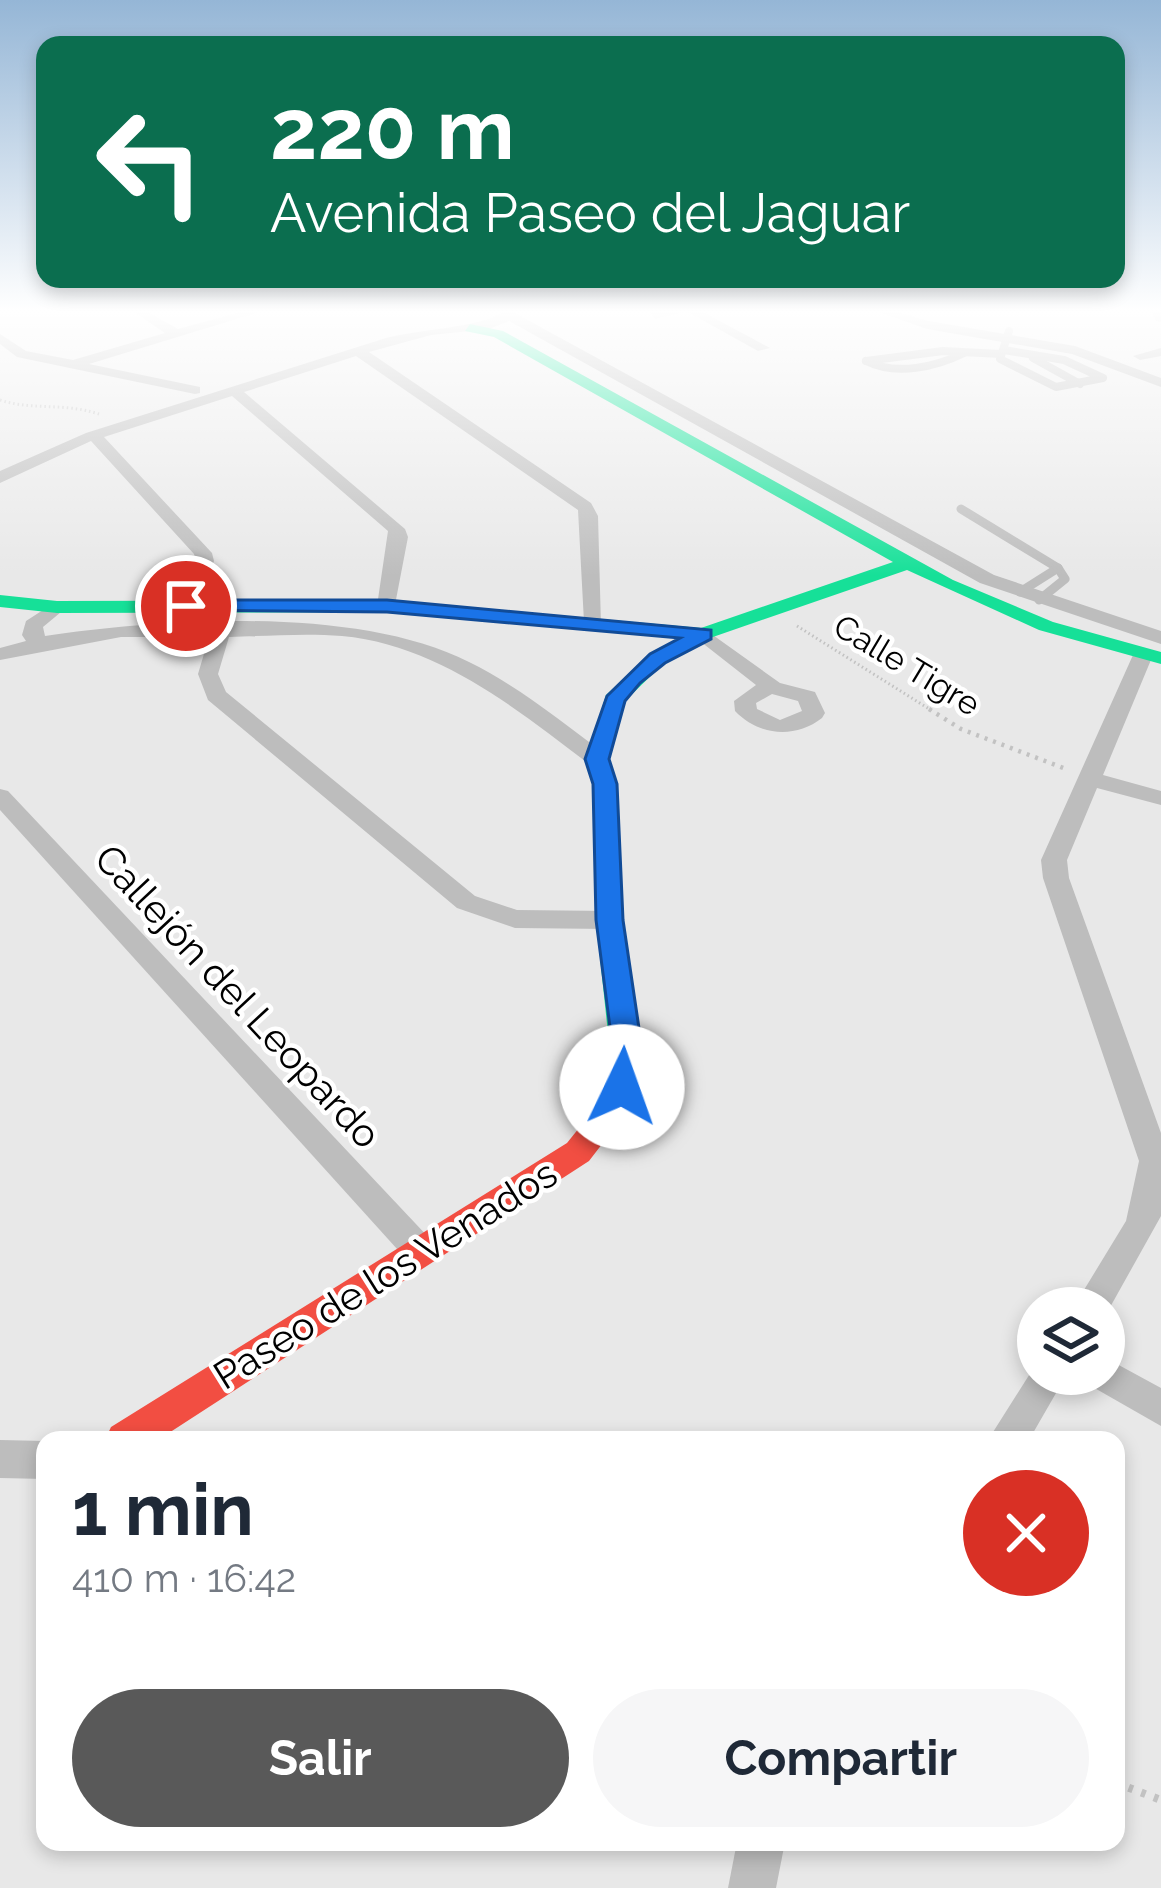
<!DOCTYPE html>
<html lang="es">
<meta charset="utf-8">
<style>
:root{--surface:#fff;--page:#f6f6f7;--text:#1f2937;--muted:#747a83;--accent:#595959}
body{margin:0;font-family:Raleway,sans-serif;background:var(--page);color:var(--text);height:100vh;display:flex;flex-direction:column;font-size:45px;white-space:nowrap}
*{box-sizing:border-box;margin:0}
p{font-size:39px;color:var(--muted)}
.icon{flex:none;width:66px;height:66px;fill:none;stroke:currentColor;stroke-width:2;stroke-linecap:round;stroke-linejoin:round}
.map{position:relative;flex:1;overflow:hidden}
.panel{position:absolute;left:36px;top:1431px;width:1089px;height:420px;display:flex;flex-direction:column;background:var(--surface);border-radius:24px;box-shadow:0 6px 18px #0003}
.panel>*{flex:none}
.banner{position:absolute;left:36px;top:36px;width:1089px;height:252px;border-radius:24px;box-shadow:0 6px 18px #0003;background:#0b6e4f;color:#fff;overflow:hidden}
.fabs{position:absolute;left:1017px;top:1287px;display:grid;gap:24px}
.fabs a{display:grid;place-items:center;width:108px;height:108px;border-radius:50%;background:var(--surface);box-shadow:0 6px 18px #0003;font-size:60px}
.pin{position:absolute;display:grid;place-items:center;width:102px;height:102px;color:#fff;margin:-51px;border:6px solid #fff;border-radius:50%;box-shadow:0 3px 12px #0007}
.me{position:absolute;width:132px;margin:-66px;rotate:3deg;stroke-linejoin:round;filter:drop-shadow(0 0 9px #0008)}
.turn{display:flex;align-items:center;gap:42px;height:252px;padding:0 36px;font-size:54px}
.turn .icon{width:156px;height:156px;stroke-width:2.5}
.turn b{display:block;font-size:84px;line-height:102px}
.round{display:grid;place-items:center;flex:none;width:126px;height:126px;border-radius:63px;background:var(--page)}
.summary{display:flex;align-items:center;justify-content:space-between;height:204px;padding:0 36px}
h1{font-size:72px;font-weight:700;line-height:90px}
.cta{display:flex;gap:24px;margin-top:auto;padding:24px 36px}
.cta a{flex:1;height:138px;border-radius:72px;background:var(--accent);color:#fff;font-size:48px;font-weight:700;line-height:138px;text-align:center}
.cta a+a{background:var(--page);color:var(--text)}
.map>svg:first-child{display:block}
.green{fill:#e8e8e8;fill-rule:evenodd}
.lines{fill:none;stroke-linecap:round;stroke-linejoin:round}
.path-far2{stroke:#c2c2c2;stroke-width:3;stroke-dasharray:1.5 3;stroke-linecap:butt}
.path-far1{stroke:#c2c2c2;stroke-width:4.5;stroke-dasharray:3 6;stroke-linecap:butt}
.path{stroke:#c2c2c2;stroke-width:8;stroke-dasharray:4.5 9;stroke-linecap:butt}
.lane-far1{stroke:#bdbdbd;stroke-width:8}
.lane{stroke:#bdbdbd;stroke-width:9}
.street{fill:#bdbdbd;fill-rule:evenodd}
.fast{fill:#16e098;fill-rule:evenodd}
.jam{fill:#f24e42;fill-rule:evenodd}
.route{fill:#1a73e8;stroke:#114b97;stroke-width:3}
.labels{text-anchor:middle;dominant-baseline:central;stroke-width:9;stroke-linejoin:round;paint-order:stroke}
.far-street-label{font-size:33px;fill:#000;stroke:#fff}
.street-label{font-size:39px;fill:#000;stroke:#fff}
</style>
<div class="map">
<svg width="1161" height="1888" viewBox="0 0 1161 1888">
<rect width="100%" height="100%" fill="#fff"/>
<path class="green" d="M0,312H1161V1888H0ZM1038,1308H1104V1374H1038ZM45,1440H1116V1842H45Z"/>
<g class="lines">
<g class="path-far2">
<path d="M0,400C34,411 62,402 99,414"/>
<path d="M797,626L934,712"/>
</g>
<path class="path-far1" d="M929,709L961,729L1066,769"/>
<path class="path" d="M1116,1783L1161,1800"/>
<g class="lane-far1">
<path d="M1004,350L1064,360L1103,378L1056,387L1000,359L1009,331"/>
<path d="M1033,358L1080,384"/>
<path d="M866,361L943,351L1001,354"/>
<path d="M866,361C896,376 936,367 964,353"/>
</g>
<g class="lane">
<path d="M961,509L1058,568L1065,579L1039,600"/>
<path d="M1020,592L1058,568"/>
</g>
<g class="street">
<path d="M134,312H148L178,329L241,312H259L89,364L200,387V393L195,394L17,357L0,344V334L26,351L73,360L165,333Z"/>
<path d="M503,312H513L994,575L1161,631V644L980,583L509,321L489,329L431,335L369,352L591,503L598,516L601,626L584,622L578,510L356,356L244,392L405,529L408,537L394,610L377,606L388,531L232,396L104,437L212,553L214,561L193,610L176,606L196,561L194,554L91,441L0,483V471L86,433L386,338C419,329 480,328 503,312Z"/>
<path d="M650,312H684L655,319Z"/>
<path d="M688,312H703L770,348L758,351Z"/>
<path d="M879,312H897L929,321L1075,346L1161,378V387L1072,354L927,329Z"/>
<path d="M1152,312H1161V322L1156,321Z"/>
<path d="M1161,348V356L1140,360L1133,356Z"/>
<path d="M57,601L67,607L43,627L45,636C166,618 358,606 469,662C518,686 561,721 605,754V764H589C515,708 438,645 342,636C305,633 266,636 229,637L218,674L226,692L475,896L517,910L609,911L622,920L609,929L515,928L457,908L208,700L198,674L209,637H121L0,660V648L26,641L22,635L26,621Z"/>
<path d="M703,628L780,683L815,692L825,713L822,718C795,739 759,736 735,711L734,701L756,685L696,638L693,634ZM772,694L798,701L802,711L780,720L757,709L756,703Z"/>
<path d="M1143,649L1153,655L1103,775L1161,791V805L1097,788L1067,860L1069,878L1161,1133V1216L1104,1318V1308H1073L1126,1221L1139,1161L1043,878L1041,860L1133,655Z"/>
<path d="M0,789L8,791L431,1240L436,1250L431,1260L419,1264L407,1260L0,810Z"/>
<path d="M1104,1357L1161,1388V1426L1091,1386L1086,1374H1104Z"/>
<path d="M1038,1361V1374H1067L1029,1440H988Z"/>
<path d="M0,1440L45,1441V1479L0,1478Z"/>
<path d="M737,1842H785L776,1888H728Z"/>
</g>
<path class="fast" d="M470,324L503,331L953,580L1053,622L1161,652V664L1039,630L907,570L710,638L665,662L624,702L608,759L617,784L622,920L642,1071L631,1094H609L605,1086L612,1071L596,920L593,784L586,759L606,695L651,654L680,638L387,612L57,613L0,607V595L57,601L387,600L701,628L893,562L494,337L465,331Z"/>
<path class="jam" d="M620,1074L631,1078L635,1086L619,1122L589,1161L158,1440H105L111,1427L567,1143L595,1108L609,1078Z"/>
</g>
<linearGradient id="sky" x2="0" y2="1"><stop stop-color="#95b6d6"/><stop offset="0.54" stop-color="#fff"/><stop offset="1" stop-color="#fff" stop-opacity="0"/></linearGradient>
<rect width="1161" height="576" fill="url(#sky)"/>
<path class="route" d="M186,600H387L711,630V639L665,663L640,683L625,701L609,759L617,784L623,920L640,1035L633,1095H611L607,1087L611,1035L596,920L593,784L585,759L607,696L650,654L680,638L387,612L179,610L176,606Z"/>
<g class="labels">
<g class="far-street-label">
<text transform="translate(907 665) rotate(31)">Calle Tigre</text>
</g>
<g class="street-label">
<text transform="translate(238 996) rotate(47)">Callejón del Leopardo</text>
<text transform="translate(385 1274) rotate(-32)">Paseo de los Venados</text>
</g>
</g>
</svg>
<div class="fabs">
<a><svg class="icon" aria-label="layers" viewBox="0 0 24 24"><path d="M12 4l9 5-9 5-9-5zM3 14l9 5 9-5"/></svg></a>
</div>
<div class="pin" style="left:186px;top:606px;background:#d93025"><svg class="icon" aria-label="arrive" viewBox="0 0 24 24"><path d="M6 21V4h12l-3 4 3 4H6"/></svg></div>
<svg class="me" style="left:622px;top:1087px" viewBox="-20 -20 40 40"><circle r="19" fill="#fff"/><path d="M0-13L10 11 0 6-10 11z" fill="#1a73e8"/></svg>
<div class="banner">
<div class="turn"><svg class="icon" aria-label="left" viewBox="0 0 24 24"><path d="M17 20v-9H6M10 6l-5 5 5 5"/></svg><div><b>220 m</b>Avenida Paseo del Jaguar</div></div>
</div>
<section class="panel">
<div class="summary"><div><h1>1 min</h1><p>410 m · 16:42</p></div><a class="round" style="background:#d93025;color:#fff"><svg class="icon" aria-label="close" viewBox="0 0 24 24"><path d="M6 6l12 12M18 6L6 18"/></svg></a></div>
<div class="cta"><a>Salir</a><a>Compartir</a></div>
</section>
</div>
